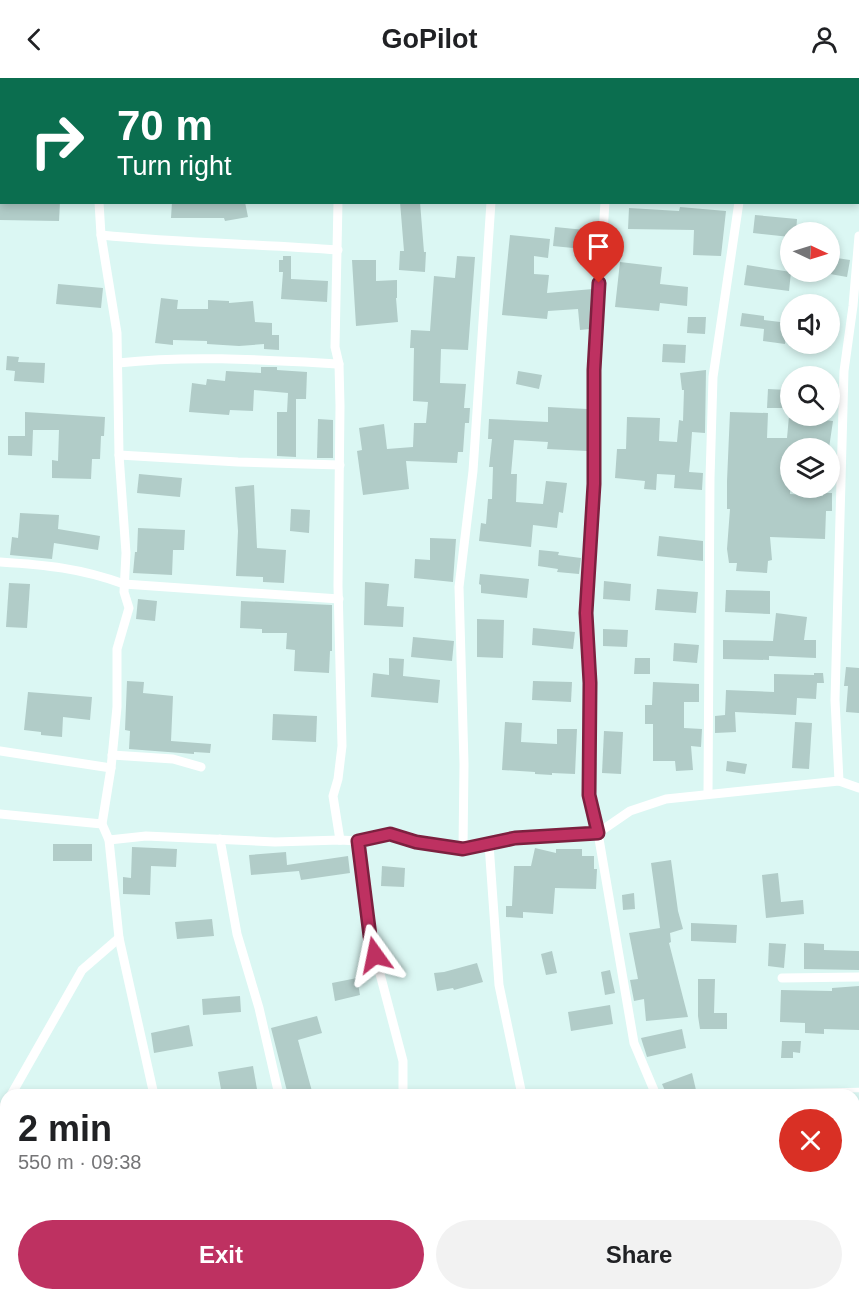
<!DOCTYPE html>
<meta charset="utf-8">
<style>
:root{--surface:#fff;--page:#f2f2f2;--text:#202124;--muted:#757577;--accent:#be3161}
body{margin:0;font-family:Arial,sans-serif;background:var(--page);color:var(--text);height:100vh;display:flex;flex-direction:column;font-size:22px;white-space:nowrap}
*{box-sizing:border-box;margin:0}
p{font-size:20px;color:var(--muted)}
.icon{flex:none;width:33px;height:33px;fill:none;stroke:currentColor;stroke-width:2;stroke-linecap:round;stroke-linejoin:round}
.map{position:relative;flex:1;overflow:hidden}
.sheet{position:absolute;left:0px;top:1011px;width:860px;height:212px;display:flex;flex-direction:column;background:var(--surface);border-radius:18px 18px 0 0;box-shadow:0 3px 9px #0003}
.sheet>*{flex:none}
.top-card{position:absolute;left:0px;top:0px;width:860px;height:126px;box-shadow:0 3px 9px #0003;background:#0b6e4f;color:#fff;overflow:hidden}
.needle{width:39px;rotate:94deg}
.fabs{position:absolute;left:780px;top:144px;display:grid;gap:12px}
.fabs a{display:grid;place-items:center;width:60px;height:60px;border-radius:50%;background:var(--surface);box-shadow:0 3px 9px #0003;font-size:30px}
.pin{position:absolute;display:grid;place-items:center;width:51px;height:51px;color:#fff;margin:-62px -26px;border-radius:50% 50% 50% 0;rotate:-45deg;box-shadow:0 0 6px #0007}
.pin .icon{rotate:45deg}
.me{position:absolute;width:66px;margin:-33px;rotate:348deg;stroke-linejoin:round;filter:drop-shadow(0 0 4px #0008)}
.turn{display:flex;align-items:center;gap:21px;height:126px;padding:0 18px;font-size:27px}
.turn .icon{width:78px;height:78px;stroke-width:2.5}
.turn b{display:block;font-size:42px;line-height:51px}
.round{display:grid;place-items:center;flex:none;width:63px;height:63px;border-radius:32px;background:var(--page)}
.overview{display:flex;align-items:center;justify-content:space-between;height:102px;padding:0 18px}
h1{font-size:36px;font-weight:700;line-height:45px}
.primary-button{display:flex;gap:12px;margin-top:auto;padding:12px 18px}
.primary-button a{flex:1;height:69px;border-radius:36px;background:var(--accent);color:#fff;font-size:24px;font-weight:700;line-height:69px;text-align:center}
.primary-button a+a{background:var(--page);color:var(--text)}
header{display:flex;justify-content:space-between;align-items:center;height:78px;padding:0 18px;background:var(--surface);font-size:27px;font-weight:700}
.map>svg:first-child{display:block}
.building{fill:#b1ccc8}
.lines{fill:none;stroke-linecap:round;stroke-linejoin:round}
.service{stroke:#fff;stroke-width:4.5}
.minor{stroke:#fff;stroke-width:9}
.route-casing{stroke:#7c203f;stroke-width:15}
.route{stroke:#be3161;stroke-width:10}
</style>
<header><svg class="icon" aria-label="back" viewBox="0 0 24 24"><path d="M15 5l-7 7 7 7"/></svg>GoPilot<svg class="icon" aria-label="person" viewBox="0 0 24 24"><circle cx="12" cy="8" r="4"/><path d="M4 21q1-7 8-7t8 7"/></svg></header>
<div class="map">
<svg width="859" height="1222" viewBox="0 0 859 1222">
<rect width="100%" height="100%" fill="#dbf7f3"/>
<g class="building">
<path d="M0,124H60L59,143L0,142Z"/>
<path d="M172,124H245L248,139L225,143L224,140H171Z"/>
<path d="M400,124H420L424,174H426L425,194L399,192L400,173H404Z"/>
<path d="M680,129L726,133L721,178L693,177L694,152L628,151L629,130L679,133Z"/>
<path d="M755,137L797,141L796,154H790V159L753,155Z"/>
<path d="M555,149L595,153L593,172L553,168Z"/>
<path d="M510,157L550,161L548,180L534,178V196L549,197L547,215L593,211L590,251L580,252L578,231L548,233L547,241L502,237Z"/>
<path d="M283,178H291V201L328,203L327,224L281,221L283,194H279V182H283Z"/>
<path d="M457,178L475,179L468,272L441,271L440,305L466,306L464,330H470L469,345H465L463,374H458L457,385L406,383L409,411L363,417L357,373L362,372L359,350L384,346L387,371L413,369L414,345H426L428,324L413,323L414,270H410L411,252L430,253L434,198L455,200Z"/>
<path d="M830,179L850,182L847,199L830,196Z"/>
<path d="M352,182H376V203L397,202V220H396L398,244L356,248Z"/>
<path d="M620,184L662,189L660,206L688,209L687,228L660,225L659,233L615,229Z"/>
<path d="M747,187L791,194L789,213L744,207Z"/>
<path d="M58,206L103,210L101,230L56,226Z"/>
<path d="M161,220L178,222L177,231H208V222L229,223V225L253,223L255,244L272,245V257H279V272L264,271V266L239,268L207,266V263L173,262V267L155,265Z"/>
<path d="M742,235L764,238V242L788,245L785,266L763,263L764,251L740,248Z"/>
<path d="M688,239H706L705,256L687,255Z"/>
<path d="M663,266L686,267L685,285L662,284Z"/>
<path d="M7,278L19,279L18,284L45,285L44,305L14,303L15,293L6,292Z"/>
<path d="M261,289H277V292L307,294L306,321H296V379L277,378V334H287L288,315L254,312L253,333L230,332L229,337L189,334L192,305L206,307L207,301L225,303L226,293L261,295Z"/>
<path d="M706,292L705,355L692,354L690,384L689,394L703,395L702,412L674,410L675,397L657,396L656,412L644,411L645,403L615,400L617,371H626L627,339L660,340L659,363L677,364L679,342L683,343L684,312H682L680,295Z"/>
<path d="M518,293L542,297L539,311L516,306Z"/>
<path d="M768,311L788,312L787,330H767Z"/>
<path d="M548,329L587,331V373L547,371L548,364L514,362L511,396H517L516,424L543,426L546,403L567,405L563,435L559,434L557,450L533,447L531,469L479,463L481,445L486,446L488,421H492L493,389H489L492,361H488L489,341L548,344Z"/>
<path d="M25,334L105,339L104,358H101L100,381H92L91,401L52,400V382L58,383L59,352H33L32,378L8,377V358H25Z"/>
<path d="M730,334L768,335L767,360H787L789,338L833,343L829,370H790V416L823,418V415H832V433H826L825,461L770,459L772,482L768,483L767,495L736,493L737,485H729L727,471L730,431H727V403Z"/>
<path d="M318,341L333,342V380H317Z"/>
<path d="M139,396L182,400L180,419L137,415Z"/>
<path d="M254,407L257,470L286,472L284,505L263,504V499L236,498L238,453L235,409Z"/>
<path d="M291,431L310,432L309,455L290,453Z"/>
<path d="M20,435L59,437L58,451L100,458L98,472L54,465L52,481L10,477L12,459L18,460Z"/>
<path d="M138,450L185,452L184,472H173L172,497L133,495L135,474H137Z"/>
<path d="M659,458L703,463V483L657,478Z"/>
<path d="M430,460L456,461L453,504L414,500L415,481L430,482Z"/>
<path d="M539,472L559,474L558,477L581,480L579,496L557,494L558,491L538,488Z"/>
<path d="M480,496L529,501L527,520L481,515V507L479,506Z"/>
<path d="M604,503L631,506L630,523L603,521Z"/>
<path d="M365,504L389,506L387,528L404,529L403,549L364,547Z"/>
<path d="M9,505L30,506L27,550L6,549Z"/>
<path d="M657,511L698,514L696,535L655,532Z"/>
<path d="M726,512L770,513V536L725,534Z"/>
<path d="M138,521L157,523L155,543L136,541Z"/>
<path d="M241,523L332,527V573H330L329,595L294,593L295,572L286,571L287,555H262V551L240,550Z"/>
<path d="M776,535L807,539L804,562H816V580L769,578V582L723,581V562L773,563Z"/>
<path d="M477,541L504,542L503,580L477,579Z"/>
<path d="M533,550L575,554L573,571L532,567Z"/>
<path d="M603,551L628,552L627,569L603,568Z"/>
<path d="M413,559L454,563L452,583L411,579Z"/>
<path d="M674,565L699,567L697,585L673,583Z"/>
<path d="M389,580L404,581L403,598L440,602L438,625L371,619L373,595L389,597Z"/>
<path d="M635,580H650V596H634Z"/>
<path d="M846,589L859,590V635L846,634L848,608H844Z"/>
<path d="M814,595H823L824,605H817L816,621L797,620L796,637L735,634L736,654L715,655V638L725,637L726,612L774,614V596L814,597Z"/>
<path d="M127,603L144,604L143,615L173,618L171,663L211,666L210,675L194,674V676L129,671L130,653L125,652Z"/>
<path d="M533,603L572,604L571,624L532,622Z"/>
<path d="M653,604L699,606V624H684V650L702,651L701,669L691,668L693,692L676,693L675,683H653V646H645V627H652Z"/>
<path d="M28,614L92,619L90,642L63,639L62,659L41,657V654L24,652Z"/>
<path d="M273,636L317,638L316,664L272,662Z"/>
<path d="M505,644L522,645L521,664L557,666V651H577L575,696L552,695V697L535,696V694L502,692Z"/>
<path d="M795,644L812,645L809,691L792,690Z"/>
<path d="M604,653L623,654L621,696L602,695Z"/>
<path d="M727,683L747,686L745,696L726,693Z"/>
<rect x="53" y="766" width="39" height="17"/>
<path d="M132,769L177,771L176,789L151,788L150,817L123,816V799L131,800Z"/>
<path d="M535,770L556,775V771H582V778H594V791H597L596,811L555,810L553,836L523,834V840L506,839V828H512L514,788H531Z"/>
<path d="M286,774L287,787L348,778L350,795L301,802L299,793L251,797L249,777Z"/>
<path d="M671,782L678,833L683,851L670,855L671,864L669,865L688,939L646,943L644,921L634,923L630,902L638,901L629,855L660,850L651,785Z"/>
<path d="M382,788L405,790L404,809L381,808Z"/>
<path d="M778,795L781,824L803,822L804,836L766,840L762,797Z"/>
<path d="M634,815L635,831L623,832L622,817Z"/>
<path d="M212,841L214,858L177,861L175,844Z"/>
<path d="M691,845L737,847L736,865L691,863Z"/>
<path d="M769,865L786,866L784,890L768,888Z"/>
<path d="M804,865L824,866V872L859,873V892L804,891Z"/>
<path d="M552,873L557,895L546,897L541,876Z"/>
<path d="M477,885L483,904L454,912L453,910L437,913L434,895L444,894Z"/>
<path d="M610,892L615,915L605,917L601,894Z"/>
<path d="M357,900L360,917L335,923L332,905Z"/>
<path d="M698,901H715L714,935H727V951H700L698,938Z"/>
<path d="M859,908V952L824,951V956L805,955V945L780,944L781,912L832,913V910Z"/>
<path d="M240,918L241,934L203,937L202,921Z"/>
<path d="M610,927L613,946L571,953L568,934Z"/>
<path d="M317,938L322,955L298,962L313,1017H288L271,950Z"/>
<path d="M189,947L193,968L154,975L151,955Z"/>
<path d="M682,951L686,970L647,979L641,960Z"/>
<path d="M782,963H801L800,975L793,974V980H781Z"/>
<path d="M253,988L258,1017H222L218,994Z"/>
<path d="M692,995L696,1012L682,1017H667L662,1006Z"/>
</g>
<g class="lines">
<g class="service">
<path d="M713,1017L742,1014L859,1012"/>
<path d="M634,1216L636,1222"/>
</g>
<g class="minor">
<path d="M91,0V2"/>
<path d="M223,2V0"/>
<path d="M356,2V0"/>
<path d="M498,2V0"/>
<path d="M617,2V0"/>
<path d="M748,2V0"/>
<path d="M99,124L101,157L117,255L119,377L126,475L124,514L129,530L117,571V629L111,690L102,746L109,762L119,860L154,1017"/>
<path d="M338,124L335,269L339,286L340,328L338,508L342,668L338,701L333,718L340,762"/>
<path d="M605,124L594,293V406L586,535L590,605L589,717L598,755L634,965L656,1017"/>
<path d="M101,157C180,165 259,166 338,172"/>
<path d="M118,285C191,277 266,282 339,286"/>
<path d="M119,377L238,384L340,387"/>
<path d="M0,484C46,487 80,490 124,506L339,521"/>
<path d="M0,673L111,690"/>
<path d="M112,677L173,681L201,689"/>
<path d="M839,703L835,622L844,293L853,228L859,158"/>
<path d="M708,716L710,400L713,299L739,124"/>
<path d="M0,736L102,746"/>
<path d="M220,761L237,856L259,930L279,1017"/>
<path d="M109,762L146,758L275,764L340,762L358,763L378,758L390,757L416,764L463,771L515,760L598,755L630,733L666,721L839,703L859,710"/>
<path d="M358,763L370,858L403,983V1017"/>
<path d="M489,766L499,907L522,1017"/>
<path d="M463,771L464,686L459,509L473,393L491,124"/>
<path d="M782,900L859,899"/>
<path d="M11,1017L82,892L119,860"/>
<path d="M0,1035L6,1025"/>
<path d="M854,1073H859"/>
<path d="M199,1216L200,1222"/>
<path d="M323,1216L325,1222"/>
<path d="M747,1216L749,1222"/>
<path d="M372,1222L384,1216"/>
</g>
</g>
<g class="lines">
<g class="route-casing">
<path id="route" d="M375,877L370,858L358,763L390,756L416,764L463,771L515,760L598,755L589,717L590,605L586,535L594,406V292L599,205"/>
</g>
<use href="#route" class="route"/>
</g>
</svg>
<div class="fabs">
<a><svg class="needle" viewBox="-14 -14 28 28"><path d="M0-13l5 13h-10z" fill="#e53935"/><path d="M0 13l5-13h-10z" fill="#757577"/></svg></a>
<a><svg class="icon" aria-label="sound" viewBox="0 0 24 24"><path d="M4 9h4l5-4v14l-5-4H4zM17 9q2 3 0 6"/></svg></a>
<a><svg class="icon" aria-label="search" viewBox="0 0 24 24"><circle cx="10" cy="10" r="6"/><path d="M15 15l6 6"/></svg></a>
<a><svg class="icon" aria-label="layers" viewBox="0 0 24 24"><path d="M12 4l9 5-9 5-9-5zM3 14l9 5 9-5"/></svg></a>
</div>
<div class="pin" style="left:599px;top:205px;background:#d93025"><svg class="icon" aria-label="arrive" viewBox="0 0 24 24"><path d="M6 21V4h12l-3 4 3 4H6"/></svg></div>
<svg class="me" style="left:375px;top:877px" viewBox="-20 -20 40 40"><path d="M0-17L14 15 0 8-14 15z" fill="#be3161" stroke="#fff" stroke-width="4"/></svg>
<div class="top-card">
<div class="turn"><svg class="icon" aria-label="right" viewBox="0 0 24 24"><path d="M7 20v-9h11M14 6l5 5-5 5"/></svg><div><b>70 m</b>Turn right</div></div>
</div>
<section class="sheet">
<div class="overview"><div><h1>2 min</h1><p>550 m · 09:38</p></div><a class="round" style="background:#d93025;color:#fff"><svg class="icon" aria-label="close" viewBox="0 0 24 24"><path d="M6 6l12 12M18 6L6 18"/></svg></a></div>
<div class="primary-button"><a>Exit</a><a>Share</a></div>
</section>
</div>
